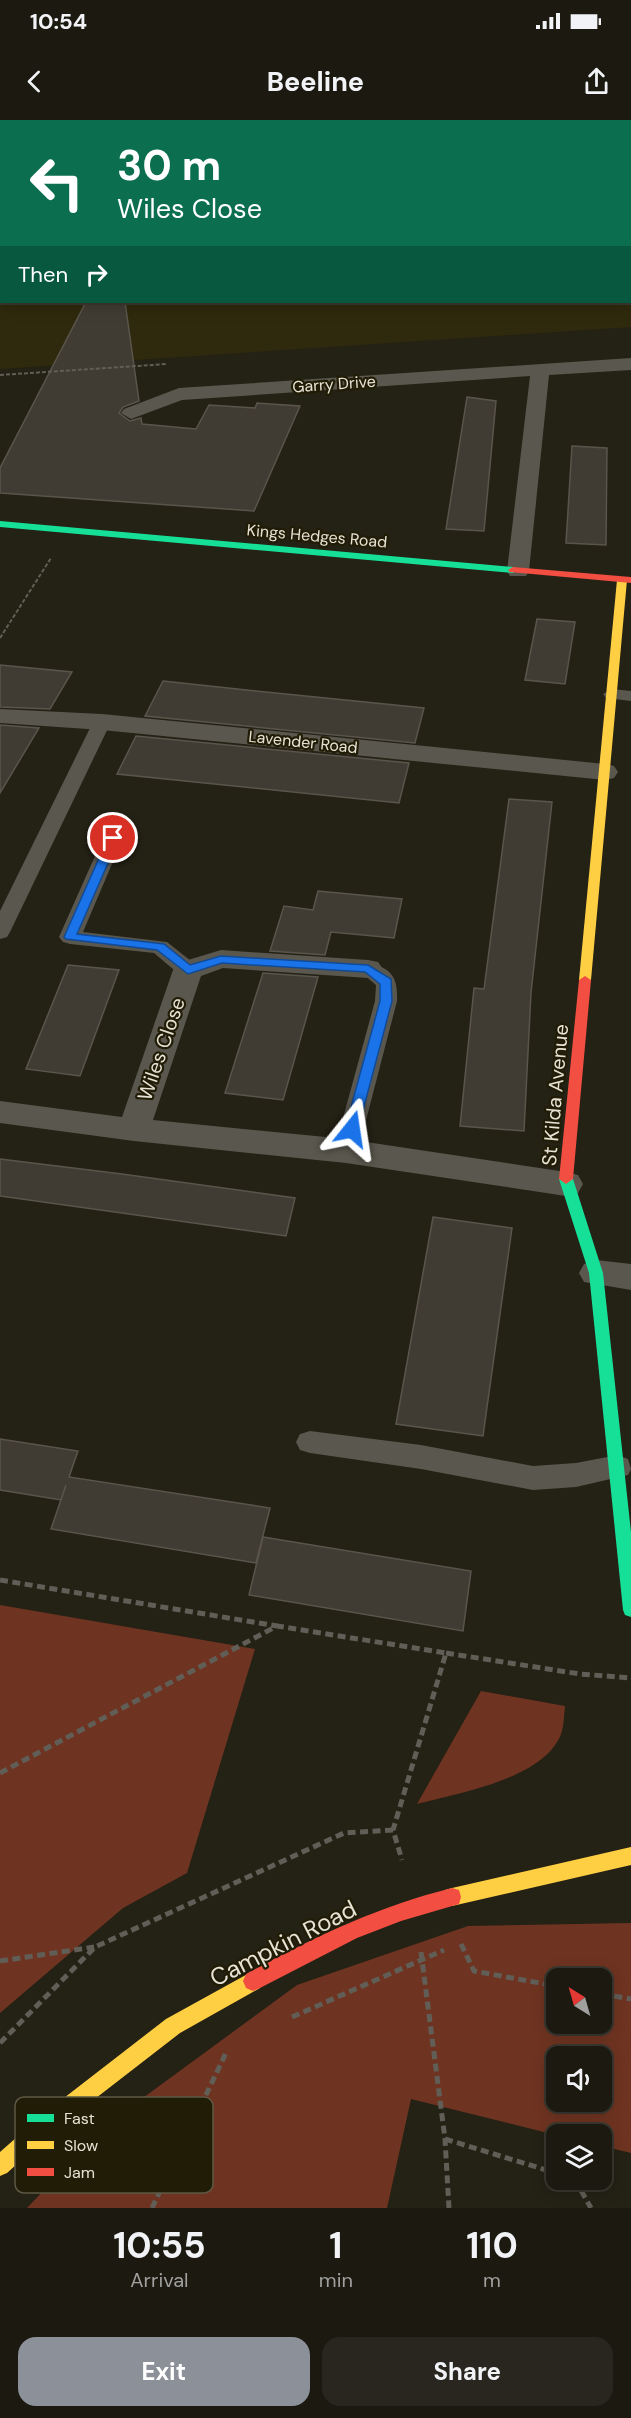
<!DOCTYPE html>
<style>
:root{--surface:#1b1910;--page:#28261e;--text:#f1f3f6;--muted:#a0a09f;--line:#393830;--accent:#8c9099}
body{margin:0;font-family:"DM Sans",sans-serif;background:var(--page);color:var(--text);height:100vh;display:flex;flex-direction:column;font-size:22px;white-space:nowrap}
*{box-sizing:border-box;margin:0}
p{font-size:20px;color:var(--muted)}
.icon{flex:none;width:33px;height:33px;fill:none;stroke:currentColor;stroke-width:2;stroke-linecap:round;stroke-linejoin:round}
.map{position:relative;height:2088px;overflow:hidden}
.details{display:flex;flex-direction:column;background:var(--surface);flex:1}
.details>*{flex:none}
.banner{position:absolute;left:0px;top:0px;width:632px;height:183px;box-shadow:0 3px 15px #0003,0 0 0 2px var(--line);background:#0b6e4f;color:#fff;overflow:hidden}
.needle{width:39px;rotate:323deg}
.controls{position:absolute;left:546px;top:1848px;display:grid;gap:12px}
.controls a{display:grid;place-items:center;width:66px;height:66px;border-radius:12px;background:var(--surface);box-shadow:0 3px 15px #0003,0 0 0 2px var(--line);font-size:30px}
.pin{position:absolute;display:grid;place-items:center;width:51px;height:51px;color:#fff;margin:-26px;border:3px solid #fff;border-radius:50%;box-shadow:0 2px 6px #0007}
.me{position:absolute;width:66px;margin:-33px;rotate:15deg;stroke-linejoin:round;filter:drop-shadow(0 0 4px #0008)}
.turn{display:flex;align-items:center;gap:21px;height:126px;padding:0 18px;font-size:27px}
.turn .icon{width:78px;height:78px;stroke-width:2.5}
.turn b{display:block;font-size:42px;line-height:51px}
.then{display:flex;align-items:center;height:57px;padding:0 18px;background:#0003;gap:12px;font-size:22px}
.eta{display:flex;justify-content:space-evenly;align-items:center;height:102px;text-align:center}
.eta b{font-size:36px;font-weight:700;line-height:42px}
.primary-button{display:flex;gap:12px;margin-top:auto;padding:12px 18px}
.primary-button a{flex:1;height:69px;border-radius:18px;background:var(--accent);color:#fff;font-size:24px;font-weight:700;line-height:69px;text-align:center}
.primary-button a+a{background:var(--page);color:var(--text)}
.status{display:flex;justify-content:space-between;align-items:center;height:42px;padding:0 30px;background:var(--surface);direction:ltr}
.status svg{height:16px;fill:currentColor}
header{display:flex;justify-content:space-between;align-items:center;height:78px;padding:0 18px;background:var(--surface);font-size:27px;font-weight:700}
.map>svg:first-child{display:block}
.built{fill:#2f2a0d;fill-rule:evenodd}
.green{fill:#6f3421;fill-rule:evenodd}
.building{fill:#413c33;stroke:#5a554c;stroke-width:1.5}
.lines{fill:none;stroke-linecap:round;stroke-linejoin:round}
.path-far1{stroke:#605e56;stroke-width:2;stroke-dasharray:4 2;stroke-linecap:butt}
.path{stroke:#605e56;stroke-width:5;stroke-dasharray:8 4.5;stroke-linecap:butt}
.lane{fill:#5a584e;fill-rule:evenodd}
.street{fill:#5a584e;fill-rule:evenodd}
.fast{fill:#16e098;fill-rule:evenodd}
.slow{fill:#ffcf43;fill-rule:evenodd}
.jam{fill:#f24e42;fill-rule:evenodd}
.route{fill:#1a73e8;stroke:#114b97;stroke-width:1.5}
.labels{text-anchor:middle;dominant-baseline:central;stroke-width:4.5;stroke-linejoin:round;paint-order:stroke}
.far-street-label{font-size:16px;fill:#e5e3d5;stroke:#211c05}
.street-label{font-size:20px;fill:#e5e3d5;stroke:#211c05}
.near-street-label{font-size:24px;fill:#e5e3d5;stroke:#211c05}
.key{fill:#211c05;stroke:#5c5843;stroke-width:1.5}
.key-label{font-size:16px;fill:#e5e3d5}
</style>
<div class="status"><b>10:54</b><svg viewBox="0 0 49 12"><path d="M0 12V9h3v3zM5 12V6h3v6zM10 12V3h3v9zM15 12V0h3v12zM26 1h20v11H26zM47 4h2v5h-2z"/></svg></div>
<header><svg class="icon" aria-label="back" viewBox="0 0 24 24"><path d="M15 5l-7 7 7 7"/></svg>Beeline<svg class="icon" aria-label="share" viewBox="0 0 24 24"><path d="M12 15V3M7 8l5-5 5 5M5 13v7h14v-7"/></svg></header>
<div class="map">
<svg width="631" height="2088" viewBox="0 0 631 2088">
<rect width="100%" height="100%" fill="#242115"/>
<path class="built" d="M0,0H631V207L0,249ZM2,2H630V182H2Z"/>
<g class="green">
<path d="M0,1485L255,1529L187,1753L123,1788L0,1893Z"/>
<path d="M481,1571L565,1586C564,1595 564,1606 561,1614C544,1659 458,1673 417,1684Z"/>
<path d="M631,1803V2033L602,2026V2014L556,2015L411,1979L387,2088H27L106,2005L297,1865L468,1806ZM602,1858V1904H556V1858ZM556,1936H602V1982H556Z"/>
</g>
<g class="building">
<path d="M86,182H125L139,281L123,287L119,293L130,301L141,298L142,304L196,309L209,285L255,288L257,283L300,286L254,391L0,373V348Z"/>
<path d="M467,277L496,281L484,411L446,409Z"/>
<path d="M572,326L607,328L606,425L566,423Z"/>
<path d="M537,499L575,502L565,564L525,560Z"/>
<path d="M0,545L72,552L50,589L0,587Z"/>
<path d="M163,561L256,571L424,588L415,623L145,596Z"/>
<path d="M0,605L39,608L0,673Z"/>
<path d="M136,616L409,643L399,683L117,654Z"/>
<path d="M509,679L552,682L531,873L524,1011L460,1006L474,868L484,869Z"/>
<path d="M318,771L402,779L394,818L331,812L325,835L270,831L284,786L313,790Z"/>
<path d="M68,845L119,850L80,956L26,949Z"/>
<path d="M263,853L318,857L283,980L225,973Z"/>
<path d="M0,1039L122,1054L295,1078L286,1116L0,1076Z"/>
<path d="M433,1097L512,1108L483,1316L396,1304Z"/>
<path d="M0,1319L78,1331L69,1357L270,1388L256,1443L51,1409L66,1365L61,1380L0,1370Z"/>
<path d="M263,1417L471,1451L463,1511L249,1475Z"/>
</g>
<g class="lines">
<g class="path-far1">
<path d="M0,255L167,244"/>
<path d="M0,518L51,438"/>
</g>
<g class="path">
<path d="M0,1460L277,1506"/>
<path d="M446,1533L580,1554L631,1558"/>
<path d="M0,1653L277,1506L446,1533L393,1710L402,1740"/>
<path d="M461,1824L474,1851L556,1866"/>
<path d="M421,1832L445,2019L449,2088"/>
<path d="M0,1841L94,1827"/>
<path d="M602,1874L631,1879"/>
<path d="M292,1897L444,1830"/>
<path d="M0,1923L95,1827L344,1713L393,1710"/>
<path d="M445,2019L556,2053"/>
<path d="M575,2060L591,2088"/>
<path d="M152,2088L226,1933"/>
</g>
<g class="lane">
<path d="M108,0H129L107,2Z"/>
<rect x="284" y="0" width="10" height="2"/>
<rect x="0" y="152" width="2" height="8"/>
<path d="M612,569L631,571V581L606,578L603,574Z"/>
<path d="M102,597L111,602L10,812L7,817L0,819V791L93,602Z"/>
<path d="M113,712L120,714L123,718L83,812L167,822L196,845L199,850L196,855H180L154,833L70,824L63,822L59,817L103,718L106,714Z"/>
<path d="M368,842C392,849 398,857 397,881L358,1031L354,1037L346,1040L338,1037L334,1031L375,881L376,865L357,849L360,844Z"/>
<path d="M310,1311L421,1325L533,1346L576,1343L618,1335L628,1339L631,1349L628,1355L576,1367L533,1370L421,1349L310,1333L300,1330L296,1322L300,1314Z"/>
</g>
<g class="street">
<path d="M4,0H18L19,2H5Z"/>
<rect x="0" y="48" width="2" height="10"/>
<rect x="630" y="75" width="1" height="10"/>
<path d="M631,238V250L549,255L529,451L526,456H510L507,451L530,256L182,280L131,299L121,293L124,289L179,268Z"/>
<path d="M0,589L102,594L605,644L614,646L618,652L614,658L605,660L102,610L0,603Z"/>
<path d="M221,830L368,840L378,842L383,849L378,856L368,858L223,848L201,856L153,1000L346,1019L566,1052L578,1055L583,1064L578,1073L566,1076L346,1043L134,1021L0,1003V981L122,997L173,850L178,843Z"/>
<path d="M596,1140L631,1144V1170L584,1162L579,1153L584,1144Z"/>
</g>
<g class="fast">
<path d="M0,401L513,447L518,450L513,453L0,407Z"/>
<path d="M566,1054L573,1059L603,1153L631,1412V1497L625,1495L623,1490L589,1153L559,1059Z"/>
</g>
<g class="slow">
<path d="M622,457L627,460L591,860L585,864L579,860L617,460Z"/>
<path d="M631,1727V1745L452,1786L445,1784L443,1777L445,1770L452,1768Z"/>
<path d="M253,1851L260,1854L263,1861L260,1868L180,1913L56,2009L7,2053L0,2056V2032L42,1995L166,1899Z"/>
</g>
<g class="jam">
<path d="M513,447L631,457V463L510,452L508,450Z"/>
<path d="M585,856L591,860L573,1059L566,1064L559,1059L579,860Z"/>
<path d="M452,1768L459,1770L461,1777L459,1784L401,1801L357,1818L260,1868L253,1871L246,1868L243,1861L246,1854C312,1818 379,1786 452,1768Z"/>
</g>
</g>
<path class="route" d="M113,714L119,718L77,814L164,824L190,845L221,836L368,845L391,859L392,881L357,1013L352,1014L345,1009L380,881V864L365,852L222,843L188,854L157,830L66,819L64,817L108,718Z"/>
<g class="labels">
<g class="far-street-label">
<text transform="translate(334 264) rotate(-4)">Garry Drive</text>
<text transform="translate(317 416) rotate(5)">Kings Hedges Road</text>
<text transform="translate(303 622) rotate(6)">Lavender Road</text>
</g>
<g class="street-label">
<text transform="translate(161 929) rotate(-71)">Wiles Close</text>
<text transform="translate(555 975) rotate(-85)">St Kilda Avenue</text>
</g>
<g class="near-street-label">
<text transform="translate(283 1823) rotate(-27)">Campkin Road</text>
</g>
</g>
<rect x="15" y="1977" width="198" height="96" rx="9" class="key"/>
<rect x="27" y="1994" width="27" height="8" fill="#16e098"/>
<rect x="27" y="2021" width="27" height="8" fill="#ffcf43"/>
<rect x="27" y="2048" width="27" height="8" fill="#f24e42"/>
<g class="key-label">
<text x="64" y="2004">Fast</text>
<text x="64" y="2031">Slow</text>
<text x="64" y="2058">Jam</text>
</g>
</svg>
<div class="controls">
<a><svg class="needle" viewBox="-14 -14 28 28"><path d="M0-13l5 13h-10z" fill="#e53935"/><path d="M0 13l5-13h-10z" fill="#a0a09f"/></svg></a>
<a><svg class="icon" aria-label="sound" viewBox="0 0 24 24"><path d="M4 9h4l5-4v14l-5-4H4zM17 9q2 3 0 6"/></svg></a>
<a><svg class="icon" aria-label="layers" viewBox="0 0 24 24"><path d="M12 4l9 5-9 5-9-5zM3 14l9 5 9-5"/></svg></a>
</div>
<div class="pin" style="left:113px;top:718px;background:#d93025"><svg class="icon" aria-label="arrive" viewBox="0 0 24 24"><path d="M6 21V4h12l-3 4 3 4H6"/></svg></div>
<svg class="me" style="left:352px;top:1009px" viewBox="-20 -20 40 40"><path d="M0-17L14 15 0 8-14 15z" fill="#1a73e8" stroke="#fff" stroke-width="4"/></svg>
<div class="banner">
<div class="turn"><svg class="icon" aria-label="left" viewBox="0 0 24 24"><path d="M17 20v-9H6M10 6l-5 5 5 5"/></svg><div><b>30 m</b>Wiles Close</div></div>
<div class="then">Then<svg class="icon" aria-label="right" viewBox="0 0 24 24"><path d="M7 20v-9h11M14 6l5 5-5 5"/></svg></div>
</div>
</div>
<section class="details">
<div class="eta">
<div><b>10:55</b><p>Arrival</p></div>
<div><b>1</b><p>min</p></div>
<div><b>110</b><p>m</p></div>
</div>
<div class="primary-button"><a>Exit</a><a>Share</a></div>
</section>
